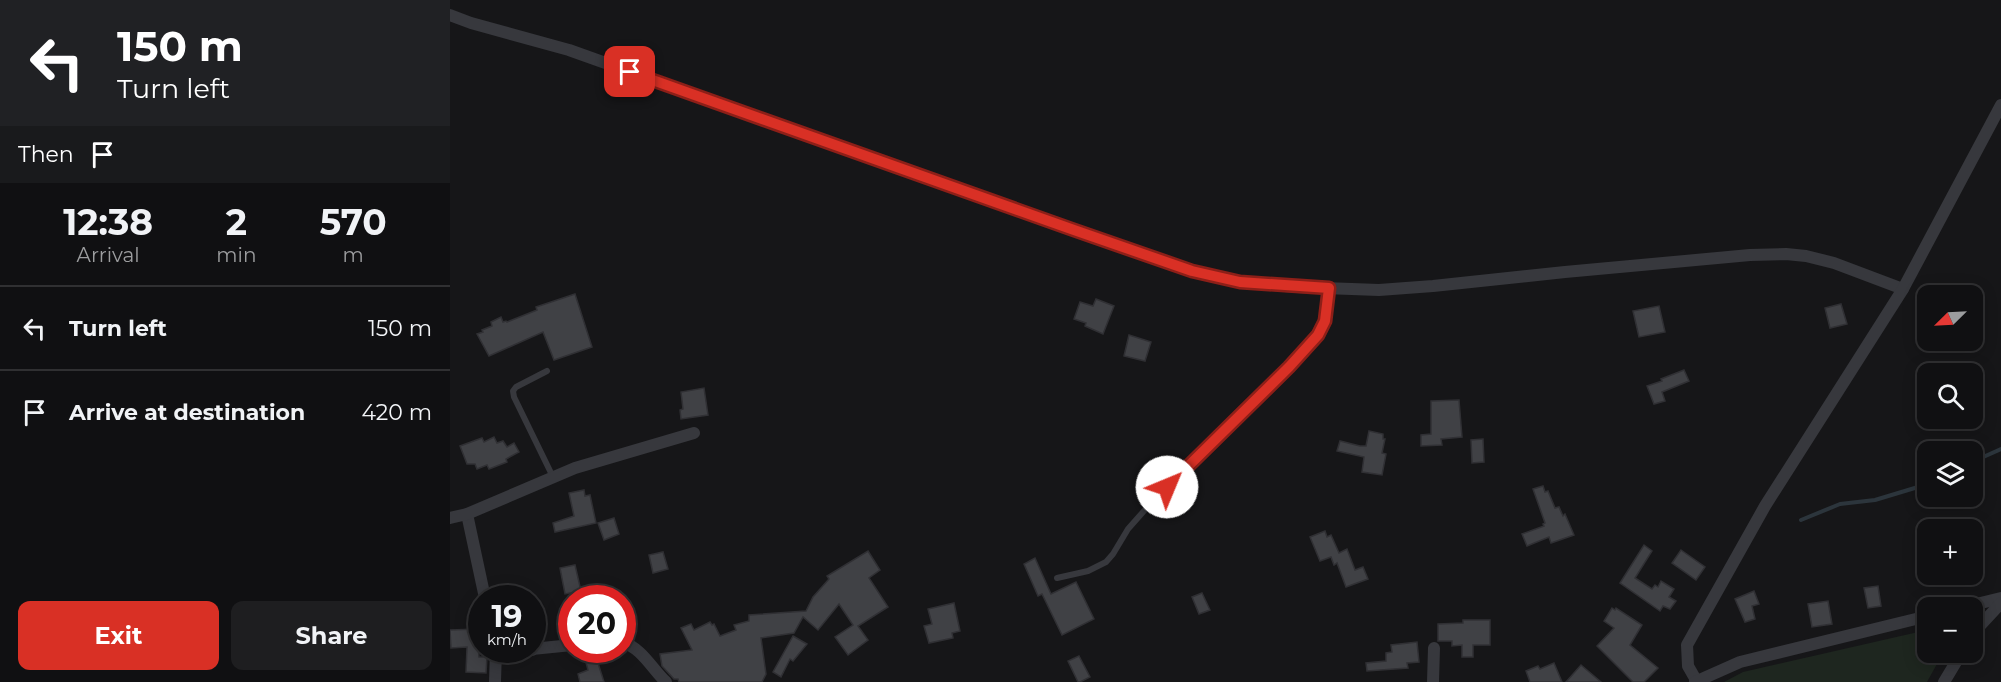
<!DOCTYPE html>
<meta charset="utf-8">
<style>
:root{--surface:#101012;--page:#1e1e20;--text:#f1f3f6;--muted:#9c9d9f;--line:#303032;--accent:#d93025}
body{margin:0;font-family:Montserrat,sans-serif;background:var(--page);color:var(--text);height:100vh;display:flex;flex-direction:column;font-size:22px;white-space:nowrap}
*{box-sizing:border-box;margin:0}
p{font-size:20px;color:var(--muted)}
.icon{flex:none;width:33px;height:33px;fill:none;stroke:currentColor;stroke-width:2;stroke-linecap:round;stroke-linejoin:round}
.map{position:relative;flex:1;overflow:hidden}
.panel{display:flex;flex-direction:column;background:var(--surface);width:450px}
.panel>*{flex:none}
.top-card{background:#202124;color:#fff;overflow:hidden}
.needle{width:39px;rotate:246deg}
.fabs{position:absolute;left:1467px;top:285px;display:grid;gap:12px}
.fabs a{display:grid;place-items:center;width:66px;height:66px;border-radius:12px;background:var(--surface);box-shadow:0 3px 15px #0003,0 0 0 2px var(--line);font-size:30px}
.speed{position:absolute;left:18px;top:585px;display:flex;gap:12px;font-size:30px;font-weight:700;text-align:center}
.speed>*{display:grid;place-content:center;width:78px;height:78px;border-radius:50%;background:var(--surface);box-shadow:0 3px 15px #0003,0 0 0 2px var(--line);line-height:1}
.speed small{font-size:15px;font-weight:400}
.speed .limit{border:9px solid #d22;background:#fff;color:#111}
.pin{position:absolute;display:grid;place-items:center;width:51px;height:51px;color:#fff;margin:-26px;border-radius:12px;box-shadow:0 3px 9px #0006}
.me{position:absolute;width:66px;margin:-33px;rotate:45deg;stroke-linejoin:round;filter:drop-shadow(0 0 4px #0008)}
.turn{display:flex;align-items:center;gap:21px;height:126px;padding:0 18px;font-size:27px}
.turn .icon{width:78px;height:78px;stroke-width:2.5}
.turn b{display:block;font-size:42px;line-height:51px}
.then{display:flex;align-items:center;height:57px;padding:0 18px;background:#0003;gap:12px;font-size:22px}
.eta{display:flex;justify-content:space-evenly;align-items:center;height:102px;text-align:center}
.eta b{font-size:36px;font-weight:700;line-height:42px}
.primary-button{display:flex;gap:12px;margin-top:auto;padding:12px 18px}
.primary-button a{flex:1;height:69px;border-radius:12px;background:var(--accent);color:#fff;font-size:24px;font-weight:700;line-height:69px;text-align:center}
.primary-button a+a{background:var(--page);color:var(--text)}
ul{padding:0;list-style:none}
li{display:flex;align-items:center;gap:18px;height:84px;padding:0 18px;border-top:2px solid var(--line)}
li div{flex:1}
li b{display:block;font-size:22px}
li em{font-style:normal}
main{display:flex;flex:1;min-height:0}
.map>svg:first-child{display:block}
.green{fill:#1e261f}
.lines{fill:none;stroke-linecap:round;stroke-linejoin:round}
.stream{stroke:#2c353c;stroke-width:4}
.building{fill:#404145;stroke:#303034;stroke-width:1.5}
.lane{stroke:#37383d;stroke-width:6}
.street{stroke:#37383d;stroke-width:12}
.route-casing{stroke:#8d1f18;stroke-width:15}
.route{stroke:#d93025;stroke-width:10}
</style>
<main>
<section class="panel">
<div class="top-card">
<div class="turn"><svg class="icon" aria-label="left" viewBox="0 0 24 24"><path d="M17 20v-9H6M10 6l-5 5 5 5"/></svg><div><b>150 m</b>Turn left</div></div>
<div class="then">Then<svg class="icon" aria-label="arrive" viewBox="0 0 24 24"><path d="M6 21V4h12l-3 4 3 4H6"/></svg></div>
</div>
<div class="eta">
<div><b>12:38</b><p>Arrival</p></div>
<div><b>2</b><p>min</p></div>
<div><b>570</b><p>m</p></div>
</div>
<ul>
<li><svg class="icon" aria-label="left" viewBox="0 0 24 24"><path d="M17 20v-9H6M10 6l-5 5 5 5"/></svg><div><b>Turn left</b></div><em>150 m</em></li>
<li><svg class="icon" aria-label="arrive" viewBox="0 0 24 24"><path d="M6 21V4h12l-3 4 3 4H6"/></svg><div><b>Arrive at destination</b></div><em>420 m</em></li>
</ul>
<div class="primary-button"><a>Exit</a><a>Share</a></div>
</section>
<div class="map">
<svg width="1551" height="682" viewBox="0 0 1551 682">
<rect width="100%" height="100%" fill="#161618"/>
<path class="green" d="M1477,630L1478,652L1493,653L1477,682H1274L1293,672Z"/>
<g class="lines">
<g class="stream">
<path d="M1522,462L1551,449"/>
<path d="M1351,520L1390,504L1425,500L1478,484"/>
</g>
</g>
<g class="building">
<path d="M125,294L142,347L104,360L93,332L39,356L27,334L33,332L32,330L42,326L41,322L51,317L53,322L56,321L57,322L87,310L86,307Z"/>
<path d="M646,299L664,306L653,334L635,326L636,323L624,319L630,302L643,306Z"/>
<path d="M1391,304L1397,324L1380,328L1375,308Z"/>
<path d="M1209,306L1215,332L1189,337L1183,311Z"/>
<path d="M679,335L701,342L695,361L674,356Z"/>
<path d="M1234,370L1239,381L1212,392L1215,401L1204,404L1197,386L1212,381L1211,379Z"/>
<path d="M254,388L258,415L231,419L230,410L233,409L231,392Z"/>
<path d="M1009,400L1012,437L991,439L992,445L971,446V435L981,434V401Z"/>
<path d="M919,431L933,434V439H935L932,453L936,454L932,475L912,472L914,457L887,451L890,441L910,446H916Z"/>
<path d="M44,437L47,443L53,441L57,447L64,443L69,452L56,459L57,462L39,469L37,465L27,469L25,464H17L10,446L32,438L34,442Z"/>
<path d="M1033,439L1034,462L1022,463L1021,440Z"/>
<path d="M1093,486L1095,492L1098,491L1105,508L1109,507L1113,516L1115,514L1124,535L1101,543L1099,537L1077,546L1072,534L1094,526L1093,524L1095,523L1083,489Z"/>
<path d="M134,490L135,496L140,495L146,523L105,532L103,523L124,516L119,493Z"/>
<path d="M164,518L169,534L154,540L148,523Z"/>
<path d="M875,531L877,537L881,535L889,553L897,549L905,570L913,567L918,579L896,587L887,563L884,565L881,557L870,561L860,537Z"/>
<path d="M1194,545L1202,551L1185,578L1202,589L1205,585L1208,587L1211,581L1224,589L1219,597L1226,601L1220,609L1213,606L1210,611L1170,583Z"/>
<path d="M1231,550L1255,567L1246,580L1222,563Z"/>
<path d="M418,551L430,570L419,578L438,607L408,626L418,640L398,655L385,637L403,625L389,604L368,630L353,617L344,633L311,638L316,674L312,682H229L228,679H224L212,666L210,654L242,650L231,628L241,624L244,630L260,622L262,625L264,624L270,636L286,630L284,625L299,621V615L356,611L363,597L379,579L377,576Z"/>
<path d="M213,552L218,569L203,573L199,555Z"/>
<path d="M585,558L601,594L626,582L644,619L612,635L592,594L588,596L574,564Z"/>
<path d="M125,565L131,591L115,594L110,568Z"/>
<path d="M1428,586L1431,606L1418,608L1414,588Z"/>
<path d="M1304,591L1309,604L1302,606L1305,619L1295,622L1285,599Z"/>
<path d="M752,593L760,610L749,614L742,597Z"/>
<path d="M1378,601L1382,624L1362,627L1358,604Z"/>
<path d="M504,603L510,631L502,633L503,638L479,643L474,626L482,624L478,609Z"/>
<path d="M1162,608L1165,610L1166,608L1192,625L1180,645L1208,668L1194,682H1183L1147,646L1164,628L1154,621Z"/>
<path d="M1013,620H1040V645H1023V657H1012V645L1002,646V641H988V624L1013,623Z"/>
<path d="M27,629L29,657H37L36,673L16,672L17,647L1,648L0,630Z"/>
<path d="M343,636L357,644L343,661L340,659L331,677L323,672Z"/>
<path d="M967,642L969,662L957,663L958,668L917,671L916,663L936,661V653L942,652L941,645Z"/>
<path d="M139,650H149L153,662L148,663L154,682H130L128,674L138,670L133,651Z"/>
<path d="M629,656L640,677L630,682H628L618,661Z"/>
<path d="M1104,663L1112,682H1080L1076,671L1088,666L1090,669Z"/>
<path d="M1131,665L1151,682H1116Z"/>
</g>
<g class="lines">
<g class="lane">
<path d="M97,371L66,387L63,391L64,397L103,477"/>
<path d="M607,578L638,571L656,562L663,554L678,529L701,503L859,346C877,325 876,314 879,288"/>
</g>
<g class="street">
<path d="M0,15L21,23L119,50L624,230L742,271L790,282L846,287L929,290L983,286L1115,272L1300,255L1336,254L1356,256L1384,263L1453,289"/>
<path d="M17,514L35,598"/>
<path d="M0,518L17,514L125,468L244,433"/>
<path d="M1510,608L1551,598"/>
<path d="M1526,630L1551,603"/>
<path d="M172,642C192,648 202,669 216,682"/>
<path d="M82,649L122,645"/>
<path d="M47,654L82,650"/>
<path d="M1246,680L1238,666L1237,645L1315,506L1453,289L1551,105"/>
<path d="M45,682L46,650"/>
<path d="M983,682L984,648"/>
<path d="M1245,682L1290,662L1478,616"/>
<path d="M1494,682L1512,652"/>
</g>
</g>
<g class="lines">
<g class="route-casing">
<path id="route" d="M180,72L624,230L742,271L790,282L879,288L875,321L868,335L839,367L717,487"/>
</g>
<use href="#route" class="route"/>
</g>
</svg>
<div class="fabs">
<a><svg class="needle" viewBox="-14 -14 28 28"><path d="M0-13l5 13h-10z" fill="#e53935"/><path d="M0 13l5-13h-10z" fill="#9c9d9f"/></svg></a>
<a><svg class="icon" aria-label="search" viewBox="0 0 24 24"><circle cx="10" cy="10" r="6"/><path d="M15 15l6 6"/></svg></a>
<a><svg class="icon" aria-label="layers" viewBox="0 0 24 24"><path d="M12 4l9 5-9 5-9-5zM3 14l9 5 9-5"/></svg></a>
<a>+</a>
<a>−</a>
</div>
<div class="speed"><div>19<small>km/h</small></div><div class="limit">20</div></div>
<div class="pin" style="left:180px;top:72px;background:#d93025"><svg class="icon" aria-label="arrive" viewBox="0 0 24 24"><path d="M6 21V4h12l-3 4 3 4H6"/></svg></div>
<svg class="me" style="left:717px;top:487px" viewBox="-20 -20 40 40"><circle r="19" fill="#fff"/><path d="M0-13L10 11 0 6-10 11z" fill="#d93025"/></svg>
</div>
</main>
